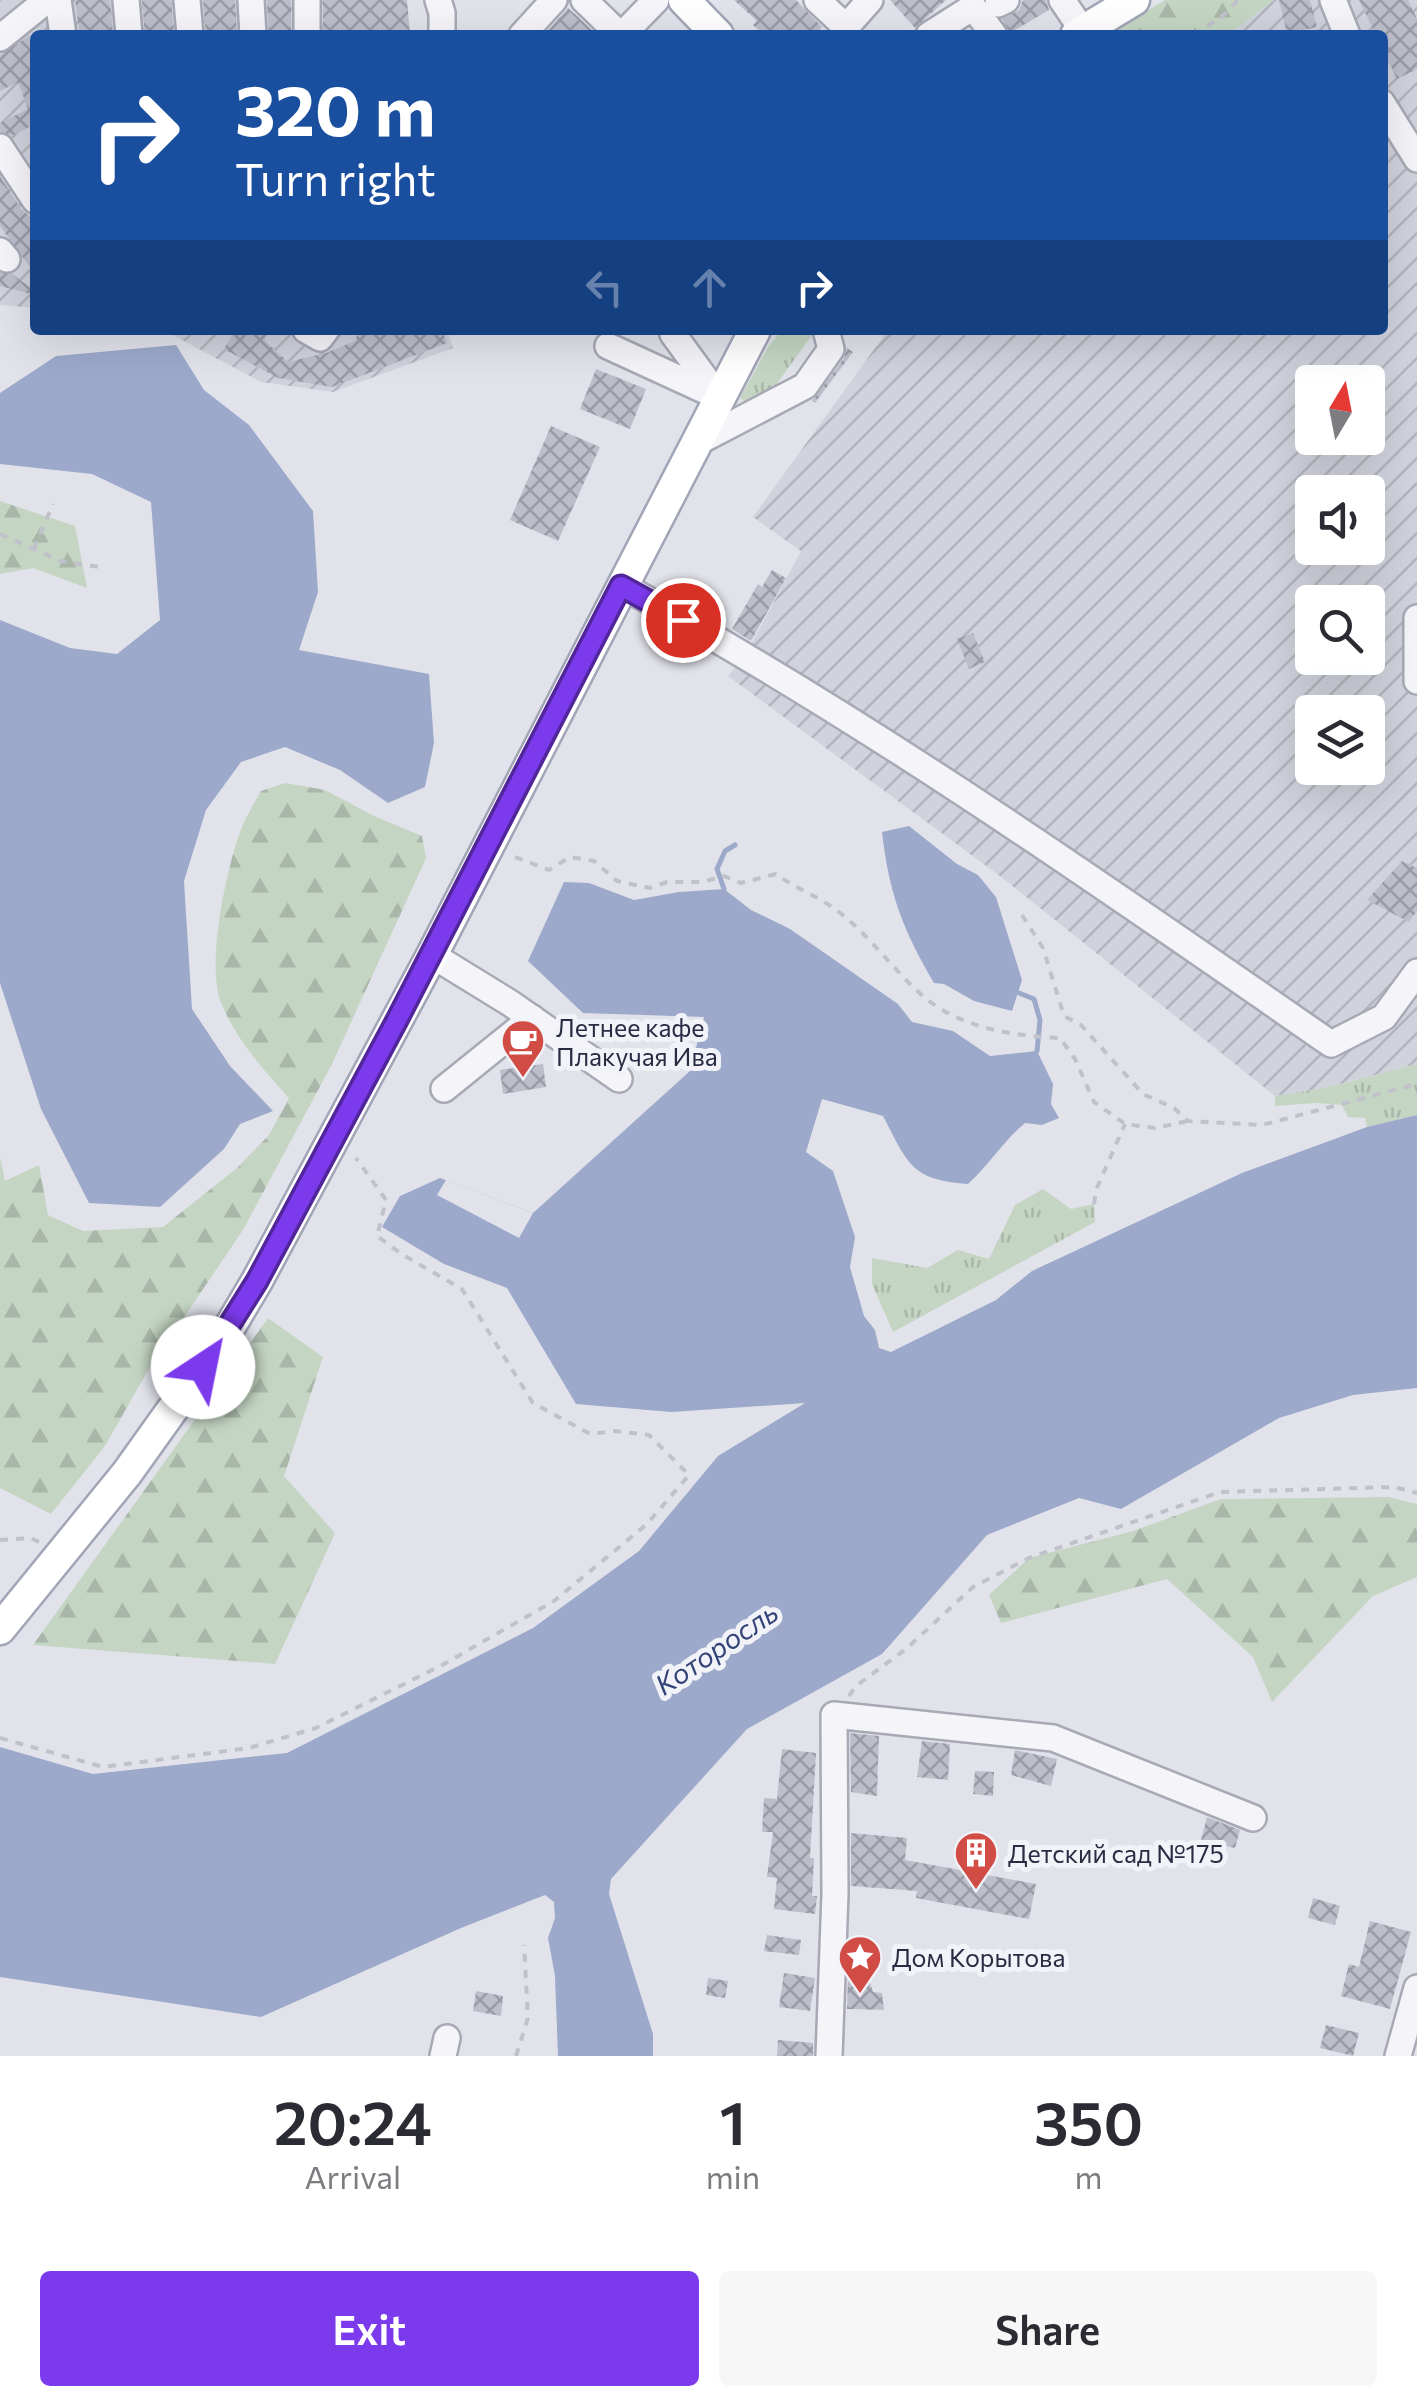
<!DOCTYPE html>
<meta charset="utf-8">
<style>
:root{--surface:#fff;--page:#f7f7f7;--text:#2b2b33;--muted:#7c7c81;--accent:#7c3aed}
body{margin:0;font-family:Commissioner,sans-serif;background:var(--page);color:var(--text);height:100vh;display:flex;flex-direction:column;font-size:38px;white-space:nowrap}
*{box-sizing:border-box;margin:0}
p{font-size:32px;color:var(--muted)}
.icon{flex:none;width:55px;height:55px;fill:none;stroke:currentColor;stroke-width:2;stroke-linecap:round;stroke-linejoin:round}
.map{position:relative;height:2056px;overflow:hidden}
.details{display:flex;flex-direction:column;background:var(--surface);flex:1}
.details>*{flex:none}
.top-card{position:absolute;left:30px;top:30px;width:1358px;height:305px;border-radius:10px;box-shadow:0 10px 40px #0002;background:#1a4fa0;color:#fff;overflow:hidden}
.needle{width:65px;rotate:10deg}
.tools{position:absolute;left:1295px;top:365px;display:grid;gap:20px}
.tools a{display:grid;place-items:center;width:90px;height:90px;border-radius:10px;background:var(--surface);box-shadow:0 10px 40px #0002;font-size:50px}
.pin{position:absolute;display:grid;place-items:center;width:85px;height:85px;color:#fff;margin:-42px;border:5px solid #fff;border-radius:50%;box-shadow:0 2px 10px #0007}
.me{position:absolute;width:110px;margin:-55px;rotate:34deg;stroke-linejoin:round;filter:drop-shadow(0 0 8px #0008)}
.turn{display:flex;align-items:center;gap:35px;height:210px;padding:0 40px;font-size:45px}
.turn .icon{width:130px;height:130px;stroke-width:2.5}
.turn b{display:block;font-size:70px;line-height:85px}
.lanes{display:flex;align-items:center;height:95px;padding:0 40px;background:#0003;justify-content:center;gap:50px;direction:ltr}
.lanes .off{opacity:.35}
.eta{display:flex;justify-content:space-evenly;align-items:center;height:170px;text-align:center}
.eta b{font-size:60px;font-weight:600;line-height:70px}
.button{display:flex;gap:20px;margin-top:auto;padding:20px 40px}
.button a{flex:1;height:115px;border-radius:10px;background:var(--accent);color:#fff;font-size:40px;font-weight:600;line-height:115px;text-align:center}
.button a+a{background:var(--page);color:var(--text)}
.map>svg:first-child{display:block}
.industrial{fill:url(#industrial-furrows);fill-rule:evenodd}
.grass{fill:url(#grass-tufts)}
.forest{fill:url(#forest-firs)}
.water{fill:#9ca9cb}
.pier{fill:#e2e3ea}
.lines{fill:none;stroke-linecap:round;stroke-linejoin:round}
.stream{stroke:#9ca9cb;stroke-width:5}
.building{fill:url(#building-cross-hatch)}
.minor-casing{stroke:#a7a9b5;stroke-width:30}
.major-casing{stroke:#a1a5b6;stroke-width:35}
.path{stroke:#c0c1ca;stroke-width:4;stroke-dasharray:8 8;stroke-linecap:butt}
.minor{stroke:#f5f5f9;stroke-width:25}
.major{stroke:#fff;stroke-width:30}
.route-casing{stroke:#51269a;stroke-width:25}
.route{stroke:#7c3aed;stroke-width:18}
.labels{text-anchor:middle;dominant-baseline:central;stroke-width:10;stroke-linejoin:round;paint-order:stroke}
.poi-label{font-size:25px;fill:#292d43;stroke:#f1f3f8;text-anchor:start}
.water-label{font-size:28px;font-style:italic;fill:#324378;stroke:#f1f3f8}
</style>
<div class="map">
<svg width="1417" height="2056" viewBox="0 0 1417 2056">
<defs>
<pattern id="industrial-furrows" width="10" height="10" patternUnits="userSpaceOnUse" patternTransform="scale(2.5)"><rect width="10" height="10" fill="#d0d2dc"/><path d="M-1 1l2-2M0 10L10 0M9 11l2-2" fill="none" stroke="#b3b5be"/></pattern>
<pattern id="grass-tufts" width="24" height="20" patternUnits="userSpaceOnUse" patternTransform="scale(2.5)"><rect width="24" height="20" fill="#c4d5c3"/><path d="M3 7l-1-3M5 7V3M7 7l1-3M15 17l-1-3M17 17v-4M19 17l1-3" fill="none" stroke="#a8b7a9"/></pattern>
<pattern id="forest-firs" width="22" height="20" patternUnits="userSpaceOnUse" patternTransform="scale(2.5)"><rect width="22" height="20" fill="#c4d5c3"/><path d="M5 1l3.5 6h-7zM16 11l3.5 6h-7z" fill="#a8b7a9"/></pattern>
<pattern id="building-cross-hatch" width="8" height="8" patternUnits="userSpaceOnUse" patternTransform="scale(2.5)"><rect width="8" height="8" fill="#bcbeca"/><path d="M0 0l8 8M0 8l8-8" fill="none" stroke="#999ba6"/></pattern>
</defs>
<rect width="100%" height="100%" fill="#e2e3ea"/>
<g class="industrial">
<path d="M0,0H371L374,35H35V308L0,305Z"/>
<path d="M1274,0H1417V1064L1329,1087L1275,1096L1000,876L728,676L746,654L801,551L753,517L888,330H1382V35H1229ZM1312,382H1368V438H1312ZM1312,492H1368V548H1312ZM1312,602H1368V658H1312ZM1312,712H1368V768H1312Z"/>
<path d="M163,330H447L453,348L333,392L261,382Z"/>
</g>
<g class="grass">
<path d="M782,330H812V335L766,399L749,405L740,398L768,347Z"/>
<path d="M1417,1064V1115L1367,1127L1365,1118L1348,1117L1342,1105L1316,1103L1275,1106V1096L1329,1087Z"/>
<path d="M1043,1189L1071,1209L1094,1204L1095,1222L893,1332L872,1284V1258L927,1268L958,1250L989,1259L1015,1205Z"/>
</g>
<g class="forest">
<path d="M1165,0H1274L1229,35H1108Z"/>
<path d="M0,501L75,526L87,588L33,568L0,574Z"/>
<path d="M285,783L325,790L374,816L422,836L426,858L332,1064L243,1230L147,1372L105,1446L51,1514L0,1488V1157L5,1181L39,1165L48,1215L83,1231L163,1227L237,1168L269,1135L289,1098C264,1070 237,1041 222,1005C205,967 226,871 240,832C245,818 254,804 261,791Z"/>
<path d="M268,1318L323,1357L284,1476L335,1533L275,1664L33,1645Z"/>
<path d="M1389,1497L1417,1504V1577L1373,1596L1272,1702L1253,1657L1167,1579L1001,1623L989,1595L1029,1558L1133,1531L1221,1499Z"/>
</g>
<g class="water">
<path d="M176,345L204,390L249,425L313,511L318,592L299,650L429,674L434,743L425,787L388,803L340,770L285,747L241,762L206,810L184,881L192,1009L230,1066L273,1111L240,1124L224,1149L160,1207L89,1203L41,1109L0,983V620L70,648L117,654L160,620L151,502L92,474L0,464V393L56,356Z"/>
<path d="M909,826L957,864L978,875L996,897L1022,980L1012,1011L974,1001L944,984L934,983C903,930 889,894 882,832Z"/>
<path d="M564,882L589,883L634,900L679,892L724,889L751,910L790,929L898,1004L912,1022L953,1031L990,1056L1037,1051L1053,1084L1051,1104L1059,1118L1042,1125L1025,1123C1003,1141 989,1165 968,1184C910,1180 908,1163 883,1116L822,1099L806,1152L833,1171L855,1237L850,1267L864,1316L875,1330L879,1348L891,1352L996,1300L1032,1271L1242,1173L1367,1127L1417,1115V1388L1353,1395L1279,1418L1121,1509L1079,1498L987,1535L882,1654L747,1729L611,1879L609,1894L653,2034V2056H558L555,1976L548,1938L555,1918L554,1902L545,1895L461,1928L261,2017L0,1977V1747L93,1774L287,1753L533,1628L639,1551L718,1456L805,1403L671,1412L576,1404L507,1288L444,1264L382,1227L400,1196L440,1178L533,1213L690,1071L704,1017L583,1013L528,961Z"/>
</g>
<path class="pier" d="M446,1180L533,1213L519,1238L437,1195Z"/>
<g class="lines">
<g class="stream">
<path d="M724,889L717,869L725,851L735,845"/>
<path d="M1019,993L1034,999L1040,1020L1037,1051"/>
</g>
</g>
<g class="building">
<path d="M75,0H110L113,35H80Z"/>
<path d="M142,0H171L174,35H145Z"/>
<path d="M203,0H235L237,35H206Z"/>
<path d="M267,0H291V35H269Z"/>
<path d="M323,0H407L410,35H323Z"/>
<path d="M734,0H796L822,27L816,35H764L753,25L757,21Z"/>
<path d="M890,0H946L915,28Z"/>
<path d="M1023,0H1046L1049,10L1010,33L1002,19L1019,10Z"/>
<path d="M1279,0H1310L1317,27L1287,34Z"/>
<path d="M1359,0H1408L1417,19V69L1397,79L1382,49V35H1376Z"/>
<path d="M568,8L576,15L597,35H544Z"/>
<path d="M35,32V124L12,136L0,131V123L28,109L18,82L0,91V55Z"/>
<path d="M0,176L21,209L35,221V274L0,226Z"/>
<path d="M0,273L12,274L35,291V295L0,286Z"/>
<path d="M235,330H270L264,340L288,362L326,353L355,341L359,330H442L447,343L332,387L278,378L224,349Z"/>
<path d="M847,348L853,352L815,403L812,401L844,358Z"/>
<path d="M596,369L646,389L630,429L580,409Z"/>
<path d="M551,426L600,447L558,541L510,520Z"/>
<path d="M772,570L786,578L751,641L732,629L758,584L762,587Z"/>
<path d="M973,633L985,662L969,669L957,639Z"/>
<path d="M1402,861L1417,868V911L1409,922L1367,900Z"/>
<path d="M543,1064L546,1087L503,1094L500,1070Z"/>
<path d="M850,1733L879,1736L877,1796L851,1792Z"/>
<path d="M922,1741L950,1744L948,1780L917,1777Z"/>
<path d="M782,1749L816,1753L810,1858H814L812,1896H817L815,1914L774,1909L777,1878L767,1877L773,1832H762L764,1798L777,1799Z"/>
<path d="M1015,1750L1057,1759L1051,1786L1011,1775Z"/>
<path d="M975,1771L994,1772L993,1796L973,1794Z"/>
<path d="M1207,1817L1240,1830L1235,1848L1201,1840Z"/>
<path d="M851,1833L907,1838L905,1860L1036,1884L1029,1919L916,1898L917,1891L851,1886Z"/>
<path d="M1313,1898L1340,1906L1335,1925L1308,1918Z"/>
<path d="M1370,1921L1411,1932L1390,2009L1341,1996L1349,1964L1359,1967Z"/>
<path d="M767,1935L801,1940L799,1955L764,1951Z"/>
<path d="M784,1973L815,1978L810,2011L779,2007Z"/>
<path d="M867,1974L873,1992L882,1993L884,2010L847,2009L848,1975Z"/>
<path d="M708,1978L728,1981L725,1998L706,1995Z"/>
<path d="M476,1991L503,1996L501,2016L473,2011Z"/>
<path d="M1326,2025L1359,2033L1353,2056L1320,2048Z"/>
<path d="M778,2040L813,2043V2056H777Z"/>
</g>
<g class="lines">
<g class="minor-casing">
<g id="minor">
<path d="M58,0L63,35"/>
<path d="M126,0L129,35"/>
<path d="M187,0L190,35"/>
<path d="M251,0L253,35"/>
<path d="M307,0V35"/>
<path d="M438,0L442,13V35"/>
<path d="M584,0L620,35"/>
<path d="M817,0L846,27L870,0"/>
<path d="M1062,0L1083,31"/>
<path d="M1333,0L1347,35"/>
<path d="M998,4L1006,0"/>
<path d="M522,35L554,0"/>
<path d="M622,35L656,0"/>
<path d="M929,35L973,7L994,35"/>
<path d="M0,38L47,0"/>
<path d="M1382,103L1417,159"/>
<path d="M0,147L35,200"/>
<path d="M0,251L7,259"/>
<path d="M306,330L320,338L326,330"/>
<path d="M674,330L673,334L716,393"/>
<path d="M608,346L719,397"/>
<path d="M694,444L805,386L831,349L826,330"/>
<path d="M621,585C868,721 1099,883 1331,1044L1384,1017L1417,972"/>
<path d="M1417,618V681"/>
<path d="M432,955L510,1003L619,1079"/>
<path d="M444,1089L532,1018"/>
<path d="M443,2056L447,2038"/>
<path d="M829,2056L835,1894L834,1715L1053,1738L1253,1818"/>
<path d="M1398,2056L1417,1988"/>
</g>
</g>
<g class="major-casing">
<g id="major">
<path d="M684,0L718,35"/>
<path d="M1076,35L1134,0"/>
<path d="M0,1629L127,1473L222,1340L257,1281L432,955L755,330"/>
</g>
</g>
<g class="path">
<path d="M1194,35L1224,15L1238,0"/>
<path d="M0,534L61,561L100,567"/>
<path d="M34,549L53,504"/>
<path d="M515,857L549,870L570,857L594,861L617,881L650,888L667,882H702L724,876L741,883L776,874C795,888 817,896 835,909C869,934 892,969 923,996C960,1028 1013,1036 1060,1038L1075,1059L1094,1102L1125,1124L1155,1128L1188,1121"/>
<path d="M1022,915L1043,948L1064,1016L1081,1025L1143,1094L1174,1108L1188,1121L1262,1125L1417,1084"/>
<path d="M1094,1204L1096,1190L1125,1124"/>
<path d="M0,1540L31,1538L39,1542"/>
<path d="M849,1696L856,1686L906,1649L973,1587L1029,1558L1220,1492L1394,1487L1417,1493"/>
<path d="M0,1738L103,1767L249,1748L316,1728L444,1664L554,1601L647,1524L689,1475L649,1435L615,1431L590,1434L533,1403L462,1289L403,1255L377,1236L386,1200L356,1158"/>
<path d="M516,2056L528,2018L524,1945"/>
</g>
<use href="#minor" class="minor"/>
<use href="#major" class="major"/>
</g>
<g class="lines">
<g class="route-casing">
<path id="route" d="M203,1367L257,1281L397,1020L621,586L683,620"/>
</g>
<use href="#route" class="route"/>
</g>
<defs>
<g id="cafe-pin" transform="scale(2.25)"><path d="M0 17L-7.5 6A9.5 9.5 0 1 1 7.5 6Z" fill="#d14c45" stroke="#f1f3f8"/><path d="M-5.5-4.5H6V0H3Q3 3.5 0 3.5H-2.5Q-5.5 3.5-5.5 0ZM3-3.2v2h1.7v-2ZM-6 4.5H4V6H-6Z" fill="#fff"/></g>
<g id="building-pin" transform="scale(2.25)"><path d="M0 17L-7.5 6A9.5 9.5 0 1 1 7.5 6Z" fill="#d14c45" stroke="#f1f3f8"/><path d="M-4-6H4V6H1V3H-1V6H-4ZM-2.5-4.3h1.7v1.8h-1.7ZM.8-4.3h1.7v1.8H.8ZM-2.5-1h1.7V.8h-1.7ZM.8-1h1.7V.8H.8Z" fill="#fff"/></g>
<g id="sight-pin" transform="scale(2.25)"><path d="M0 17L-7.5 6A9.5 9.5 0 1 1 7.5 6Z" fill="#d14c45" stroke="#f1f3f8"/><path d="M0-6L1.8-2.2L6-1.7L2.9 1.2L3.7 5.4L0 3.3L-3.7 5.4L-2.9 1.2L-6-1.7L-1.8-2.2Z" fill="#fff"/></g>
</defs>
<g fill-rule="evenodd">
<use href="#cafe-pin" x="523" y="1041"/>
<use href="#building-pin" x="976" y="1853"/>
<use href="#sight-pin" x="860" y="1957"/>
</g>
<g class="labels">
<g class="poi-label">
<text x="556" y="1027">Летнее кафе<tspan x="556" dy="29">Плакучая Ива</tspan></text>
<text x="1008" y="1853">Детский сад №175</text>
<text x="892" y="1957">Дом Корытова</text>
</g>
<g class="water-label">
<text transform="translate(716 1648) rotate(-34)">Которосль</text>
</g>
</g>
</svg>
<div class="tools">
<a><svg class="needle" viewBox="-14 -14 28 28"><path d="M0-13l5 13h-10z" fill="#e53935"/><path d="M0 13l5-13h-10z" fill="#7c7c81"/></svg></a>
<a><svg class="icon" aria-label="sound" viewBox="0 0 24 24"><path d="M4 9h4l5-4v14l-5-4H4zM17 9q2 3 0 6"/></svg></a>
<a><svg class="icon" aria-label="search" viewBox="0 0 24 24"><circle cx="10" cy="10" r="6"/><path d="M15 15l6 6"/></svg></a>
<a><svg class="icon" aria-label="layers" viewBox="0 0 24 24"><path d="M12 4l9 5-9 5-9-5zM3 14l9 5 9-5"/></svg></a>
</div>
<div class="pin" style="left:683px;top:620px;background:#d93025"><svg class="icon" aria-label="arrive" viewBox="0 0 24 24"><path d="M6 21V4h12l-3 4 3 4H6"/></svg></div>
<svg class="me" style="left:203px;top:1367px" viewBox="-20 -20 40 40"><circle r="19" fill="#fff"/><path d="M0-13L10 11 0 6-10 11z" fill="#7c3aed"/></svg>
<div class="top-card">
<div class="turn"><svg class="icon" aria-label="right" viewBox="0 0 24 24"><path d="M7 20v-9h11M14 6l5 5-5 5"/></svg><div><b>320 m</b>Turn right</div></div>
<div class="lanes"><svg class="icon off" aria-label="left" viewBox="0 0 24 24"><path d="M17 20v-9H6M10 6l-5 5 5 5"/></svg><svg class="icon off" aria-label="ahead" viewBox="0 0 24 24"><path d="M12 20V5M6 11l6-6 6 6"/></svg><svg class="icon" aria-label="right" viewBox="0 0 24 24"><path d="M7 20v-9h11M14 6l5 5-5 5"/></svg></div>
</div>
</div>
<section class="details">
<div class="eta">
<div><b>20:24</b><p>Arrival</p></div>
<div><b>1</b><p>min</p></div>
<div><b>350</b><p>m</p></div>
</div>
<div class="button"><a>Exit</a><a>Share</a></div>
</section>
